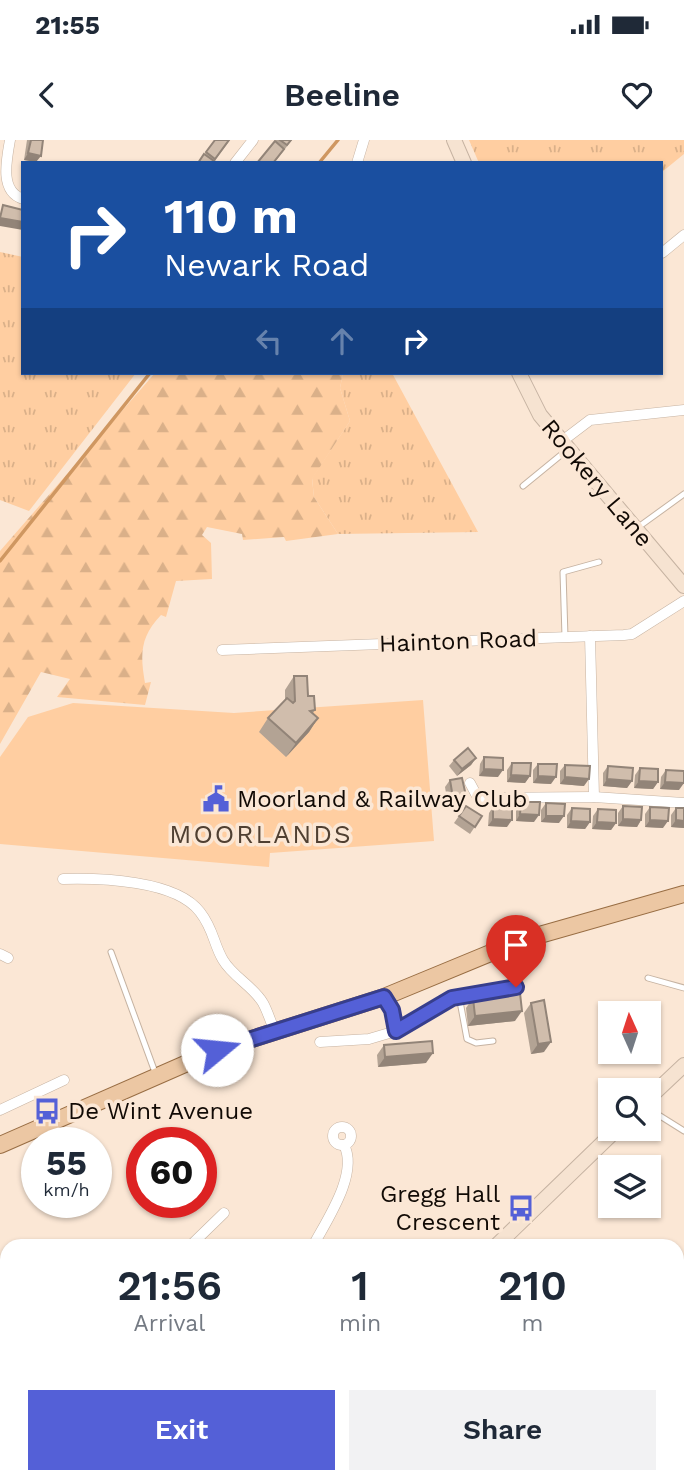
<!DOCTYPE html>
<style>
:root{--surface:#fff;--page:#f2f2f3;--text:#1f2937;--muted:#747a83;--accent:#5460d7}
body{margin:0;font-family:"Work Sans",sans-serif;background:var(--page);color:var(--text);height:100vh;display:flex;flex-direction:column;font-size:26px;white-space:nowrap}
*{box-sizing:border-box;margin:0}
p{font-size:23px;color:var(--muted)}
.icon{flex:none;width:38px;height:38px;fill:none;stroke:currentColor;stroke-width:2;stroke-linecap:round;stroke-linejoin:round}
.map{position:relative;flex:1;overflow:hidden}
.sheet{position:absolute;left:0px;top:1099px;width:684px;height:245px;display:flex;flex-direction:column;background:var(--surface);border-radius:21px 21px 0 0;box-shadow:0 2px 5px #0004}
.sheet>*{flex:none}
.hud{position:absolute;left:21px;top:21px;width:642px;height:214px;border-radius:0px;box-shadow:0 2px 5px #0004;background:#1a4fa0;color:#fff;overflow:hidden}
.needle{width:46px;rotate:357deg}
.tools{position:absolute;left:598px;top:861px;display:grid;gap:14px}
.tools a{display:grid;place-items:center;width:63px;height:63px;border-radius:0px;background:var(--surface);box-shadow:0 2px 5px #0004;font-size:35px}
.speed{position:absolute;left:21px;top:987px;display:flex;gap:14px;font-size:35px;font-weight:700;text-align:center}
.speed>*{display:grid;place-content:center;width:91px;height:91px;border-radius:50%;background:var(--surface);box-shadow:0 2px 5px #0004;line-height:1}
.speed small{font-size:18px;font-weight:400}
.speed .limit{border:10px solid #d22;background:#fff;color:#111}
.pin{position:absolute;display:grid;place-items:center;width:60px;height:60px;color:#fff;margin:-72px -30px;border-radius:50% 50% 50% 0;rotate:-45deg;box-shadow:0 0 7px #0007}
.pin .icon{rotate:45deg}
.me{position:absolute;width:77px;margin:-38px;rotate:73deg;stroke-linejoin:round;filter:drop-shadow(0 0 5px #0008)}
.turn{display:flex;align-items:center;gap:24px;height:147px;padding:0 28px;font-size:32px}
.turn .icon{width:91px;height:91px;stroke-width:2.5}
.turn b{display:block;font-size:49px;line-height:60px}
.lanes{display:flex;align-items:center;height:66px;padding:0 28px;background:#0003;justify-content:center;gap:35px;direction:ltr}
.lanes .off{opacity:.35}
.eta{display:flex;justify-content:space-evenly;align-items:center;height:119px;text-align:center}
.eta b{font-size:42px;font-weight:600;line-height:49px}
.primary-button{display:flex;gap:14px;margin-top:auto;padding:14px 28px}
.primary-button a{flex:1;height:80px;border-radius:0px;background:var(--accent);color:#fff;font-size:28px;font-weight:600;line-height:80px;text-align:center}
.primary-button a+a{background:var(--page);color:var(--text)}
.status{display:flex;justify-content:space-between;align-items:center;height:49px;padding:0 35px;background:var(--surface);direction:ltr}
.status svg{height:19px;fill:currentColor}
header{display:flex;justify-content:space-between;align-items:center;height:91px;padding:0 28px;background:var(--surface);font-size:32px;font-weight:600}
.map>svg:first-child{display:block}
.grass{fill:url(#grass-tufts)}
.forest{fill:url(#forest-firs)}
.garden{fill:url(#garden-furrows)}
.pitch{fill:#ffcea1}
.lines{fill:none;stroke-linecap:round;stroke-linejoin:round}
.stream{stroke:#cf9761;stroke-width:3.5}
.lane-casing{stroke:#c6b3a2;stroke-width:7}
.street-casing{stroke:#c6b3a2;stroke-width:11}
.secondary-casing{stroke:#c6b3a2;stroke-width:16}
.primary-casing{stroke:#986d43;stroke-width:18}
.lane{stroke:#fff;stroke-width:5}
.street{stroke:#fff;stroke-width:10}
.secondary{stroke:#f6e3d1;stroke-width:14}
.primary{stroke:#ecc7a3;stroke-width:16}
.wall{fill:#b3a394}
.shaded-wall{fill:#928478}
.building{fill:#d0bdac;stroke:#928478;stroke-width:2}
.route-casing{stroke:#373e8c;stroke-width:18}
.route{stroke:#5460d7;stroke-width:12}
.labels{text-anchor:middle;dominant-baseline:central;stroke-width:7;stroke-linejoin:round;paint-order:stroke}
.street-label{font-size:24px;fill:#110a05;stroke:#fbe7d5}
.poi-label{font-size:24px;fill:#110a05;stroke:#fbe7d5;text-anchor:start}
.neighbourhood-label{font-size:26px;letter-spacing:2px;fill:#504032;stroke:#fbe7d5}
</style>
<div class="status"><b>21:55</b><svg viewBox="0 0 49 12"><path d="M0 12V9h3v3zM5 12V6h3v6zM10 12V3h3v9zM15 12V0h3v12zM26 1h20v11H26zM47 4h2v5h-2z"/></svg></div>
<header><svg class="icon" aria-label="back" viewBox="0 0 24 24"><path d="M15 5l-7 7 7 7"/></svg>Beeline<svg class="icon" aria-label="heart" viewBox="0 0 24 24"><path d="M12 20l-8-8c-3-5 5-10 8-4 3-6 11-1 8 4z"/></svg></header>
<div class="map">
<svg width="684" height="1344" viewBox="0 0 684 1344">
<defs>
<pattern id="grass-tufts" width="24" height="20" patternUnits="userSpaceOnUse" patternTransform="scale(1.75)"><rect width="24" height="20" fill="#ffcea1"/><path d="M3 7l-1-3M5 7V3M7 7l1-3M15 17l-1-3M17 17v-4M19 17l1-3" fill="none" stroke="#dab089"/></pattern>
<pattern id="forest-firs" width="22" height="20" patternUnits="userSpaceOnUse" patternTransform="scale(1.75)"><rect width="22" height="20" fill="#ffcea1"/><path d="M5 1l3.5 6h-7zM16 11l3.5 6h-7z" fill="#dab089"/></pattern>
<pattern id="garden-furrows" width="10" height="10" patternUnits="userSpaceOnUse" patternTransform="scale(1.75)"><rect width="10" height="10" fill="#ffcea1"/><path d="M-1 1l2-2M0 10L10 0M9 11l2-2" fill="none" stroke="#dab089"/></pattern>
</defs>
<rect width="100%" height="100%" fill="#fbe7d5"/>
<g class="grass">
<path d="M469,0H684V14L662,32V23H479Z"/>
<path d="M0,112L23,117V233H136L29,371L0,360Z"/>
<path d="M343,233H392L478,392L338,394L314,357L312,338L350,281L340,248Z"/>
</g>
<path class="forest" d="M155,233H343L340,248L350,281L312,339L314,357L338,394L286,401L284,397L243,400L242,394L207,387L202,395L211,403L212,439L176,441L166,477L161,475C140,497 140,514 145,543L151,542L145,565L57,557L70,539L41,532L0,604V411Z"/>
<path class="garden" d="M677,1202L684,1207V1344H525L521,1337H677Z"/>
<path class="pitch" d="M423,560L434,701L270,713L269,727L0,704V617L28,577L73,563L234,573Z"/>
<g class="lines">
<g class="stream">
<path d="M319,23L338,0"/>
<path d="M0,421L150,233"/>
</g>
<g class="lane-casing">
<g id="lane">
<path d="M523,346L567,310"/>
<path d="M637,388L684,354"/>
<path d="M565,497L563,432L599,422"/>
<path d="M111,812L156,935"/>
<path d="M648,838L684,848"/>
<path d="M459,856L467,899L476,903L493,901"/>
<path d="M649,969L684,991"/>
<path d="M677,1231L684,1223"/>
<path d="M579,1344L585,1337"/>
</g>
</g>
<g class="street-casing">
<g id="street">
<path d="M10,0C6,22 0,52 23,59"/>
<path d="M235,23L253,0"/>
<path d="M357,23L364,0"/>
<path d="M662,113L684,95"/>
<path d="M561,302L590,280L684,270"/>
<path d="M590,496L594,657"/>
<path d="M222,510L624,495L632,494L684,461"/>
<path d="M470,643L478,658L594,657L684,663"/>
<path d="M63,739C100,738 176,740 200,772C214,790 213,803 223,820C233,837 253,846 263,863C268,872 271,883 275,892"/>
<path d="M0,814L8,818"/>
<path d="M384,857L392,870L396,891L452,858L516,847"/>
<path d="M320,902L369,899L396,891"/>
<path d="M0,970L64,940"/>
<circle cx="342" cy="996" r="9"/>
<path d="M190,1106L224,1073"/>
<path d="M313,1106C326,1081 359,1034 344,1005"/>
<path d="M0,1217L7,1214"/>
<path d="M0,1332L7,1330"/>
<path d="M44,1337L59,1344"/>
<path d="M467,1337L473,1344"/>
<path d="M75,1344L80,1337"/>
</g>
</g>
<g class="secondary-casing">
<g id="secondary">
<path d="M454,0L464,23"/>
<path d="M519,233L540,275L684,446"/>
<path d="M649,958L684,925"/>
<path d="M496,1106L617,989"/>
<path d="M303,1344L308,1337"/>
</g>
</g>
<g class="primary-casing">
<path id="primary" d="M0,1005L217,910L384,857L522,800L684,754"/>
</g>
<use href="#lane" class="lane"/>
<use href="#street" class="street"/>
<use href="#secondary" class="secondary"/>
<use href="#primary" class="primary"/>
</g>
<g class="wall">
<path d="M27,0H43L36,22L24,20Z"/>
<path d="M215,0H230L213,23H198Z"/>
<path d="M276,0H292L274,23H257Z"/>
<path d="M294,536L308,556L315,570L313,573L318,578L309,592L286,617L259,592L268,578L285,560V550Z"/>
<path d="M484,617L498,637L479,636L480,624Z"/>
<path d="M476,618L471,625L457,636L449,626L454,620Z"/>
<path d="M512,623L530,636L525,643L507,642V630Z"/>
<path d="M538,624L551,644L533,643V630Z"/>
<path d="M565,625L584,646L560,644V631Z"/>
<path d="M608,626L632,641L627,648L603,646V633Z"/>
<path d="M640,628L658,642L653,649L634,648L635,635Z"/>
<path d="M666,630L679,650L660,649L661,637Z"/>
<path d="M450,640L466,656L461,663L448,665L445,647Z"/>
<path d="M521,662L534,682L516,681V669Z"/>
<path d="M546,663L559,683L541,682V670Z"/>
<path d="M466,666L482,676L470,694L454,683Z"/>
<path d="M623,666L641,680L637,687L618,686V673Z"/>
<path d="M493,667L507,687L488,686L489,673Z"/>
<path d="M650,667L663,688L645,687V674Z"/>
<path d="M572,668L590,682L585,689L567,688V675Z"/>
<path d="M676,668H684V688L671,687V675Z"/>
<path d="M598,669L616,683L611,690L592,689L593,676Z"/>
<path d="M473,858L515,881L468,886L466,868Z"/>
<path d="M531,863L544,912L531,914L524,873Z"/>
<path d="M384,905L426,923L378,927L377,915Z"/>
</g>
<g class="shaded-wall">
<path d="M28,13L41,16L36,22L24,20Z"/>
<path d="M0,78L23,82V90L0,86Z"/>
<path d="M318,578L309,592L286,617L296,603Z"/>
<path d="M476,618L471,625L457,636L462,629Z"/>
<path d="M484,629L503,630L498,637L479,636Z"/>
<path d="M511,635L530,636L525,643L507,642Z"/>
<path d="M538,636L556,637L551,644L533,643Z"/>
<path d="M565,637L589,639L584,646L560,644Z"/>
<path d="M607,639L632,641L627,648L603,646Z"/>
<path d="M639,641L658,642L653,649L634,648Z"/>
<path d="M665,642L684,643L679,650L660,649Z"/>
<path d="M466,656L461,663L448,665L453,658Z"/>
<path d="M520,674L539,675L534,682L516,681Z"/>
<path d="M546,676H564L559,683L541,682Z"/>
<path d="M493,679L512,680L507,687L488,686Z"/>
<path d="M623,679L641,680L637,687L618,686Z"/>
<path d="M650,680L668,681L663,688L645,687Z"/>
<path d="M676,680L684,681V688L671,687Z"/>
<path d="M571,681L590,682L585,689L567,688Z"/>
<path d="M597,682L616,683L611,690L592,689Z"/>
<path d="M522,871L515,881L468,886L475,876Z"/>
<path d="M551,902L544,912L531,914L538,904Z"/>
<path d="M433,913L426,923L378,927L385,917Z"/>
</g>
<g class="building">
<path d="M31,0H43L41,16L28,13Z"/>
<path d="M215,0H229L215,19L206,12Z"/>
<path d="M280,0H291L287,5Z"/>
<path d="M275,1L284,9L273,23H257Z"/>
<path d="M204,14L214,21L212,23H198Z"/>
<path d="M3,65L23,70V82L0,78Z"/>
<path d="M294,536H307L308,556H314L315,570L310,571L318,578L296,603L268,578L287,558L293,563L295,561Z"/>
<path d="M468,608L476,618L462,629L454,620Z"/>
<path d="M484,617L503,618V630L484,629Z"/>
<path d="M512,623H531L530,636L511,635Z"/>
<path d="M538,624H557L556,637L538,636Z"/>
<path d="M565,625L590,626L589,639L565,637Z"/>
<path d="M608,626L633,628L632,641L607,639Z"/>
<path d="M640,628L658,629V642L639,641Z"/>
<path d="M666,630L684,631V643L665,642Z"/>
<path d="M462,638L466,656L453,658L450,640Z"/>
<path d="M521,662H540L539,675L520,674Z"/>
<path d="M546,663L565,664L564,676H546Z"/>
<path d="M466,666L482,676L475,687L459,676Z"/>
<path d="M623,666L642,667L641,680L623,679Z"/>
<path d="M493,667H512V680L493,679Z"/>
<path d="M650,667L669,668L668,681L650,680Z"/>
<path d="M572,668L590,669V682L571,681Z"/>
<path d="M676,668H684V681L676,680Z"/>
<path d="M598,669L616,670V683L597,682Z"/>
<path d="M520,853L522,871L475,876L473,858Z"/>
<path d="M544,860L551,902L538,904L531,863Z"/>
<path d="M432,901L433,913L385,917L384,905Z"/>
</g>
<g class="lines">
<g class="route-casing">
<path id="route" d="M217,910L384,857L392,870L396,891L452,858L516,847"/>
</g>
<use href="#route" class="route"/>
</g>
<defs>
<g id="civic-bare" transform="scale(2.1)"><path d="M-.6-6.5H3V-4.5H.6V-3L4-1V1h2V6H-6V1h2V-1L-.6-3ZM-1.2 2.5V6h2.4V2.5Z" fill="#5460d7" stroke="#fbe7d5" stroke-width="2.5" paint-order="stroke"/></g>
<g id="bus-bare" transform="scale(2.1)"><path d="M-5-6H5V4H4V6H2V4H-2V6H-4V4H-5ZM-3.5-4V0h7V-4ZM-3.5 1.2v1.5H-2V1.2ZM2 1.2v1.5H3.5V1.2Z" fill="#5460d7" stroke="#fbe7d5" stroke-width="2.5" paint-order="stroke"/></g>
</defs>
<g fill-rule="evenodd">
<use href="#civic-bare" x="216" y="659"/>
<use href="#bus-bare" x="47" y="971"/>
<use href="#bus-bare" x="521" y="1068"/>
</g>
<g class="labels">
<g class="street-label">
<text transform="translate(597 343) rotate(50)">Rookery Lane</text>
<text transform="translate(458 501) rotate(-2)">Hainton Road</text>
</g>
<g class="poi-label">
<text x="237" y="659">Moorland &amp; Railway Club</text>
<text x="68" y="971">De Wint Avenue</text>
<text x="500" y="1054" text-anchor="end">Gregg Hall<tspan x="500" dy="28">Crescent</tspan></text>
</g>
<g class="neighbourhood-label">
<text x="261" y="694">MOORLANDS</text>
</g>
</g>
</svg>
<div class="tools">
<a><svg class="needle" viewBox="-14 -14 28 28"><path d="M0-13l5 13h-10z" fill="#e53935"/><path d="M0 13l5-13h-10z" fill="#747a83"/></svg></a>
<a><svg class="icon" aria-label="search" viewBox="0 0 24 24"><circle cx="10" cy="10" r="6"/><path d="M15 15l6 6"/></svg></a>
<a><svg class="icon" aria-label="layers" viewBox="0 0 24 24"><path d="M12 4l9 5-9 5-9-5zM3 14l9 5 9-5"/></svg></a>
</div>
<div class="speed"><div>55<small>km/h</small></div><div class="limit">60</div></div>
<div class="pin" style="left:516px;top:847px;background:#d93025"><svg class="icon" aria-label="arrive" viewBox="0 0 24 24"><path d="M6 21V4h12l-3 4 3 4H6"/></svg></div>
<svg class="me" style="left:217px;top:910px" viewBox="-20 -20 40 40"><circle r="19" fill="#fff"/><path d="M0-13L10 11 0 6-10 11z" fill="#5460d7"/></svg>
<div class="hud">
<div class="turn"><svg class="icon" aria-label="right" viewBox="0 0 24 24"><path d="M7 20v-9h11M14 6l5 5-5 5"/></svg><div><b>110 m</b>Newark Road</div></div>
<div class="lanes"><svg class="icon off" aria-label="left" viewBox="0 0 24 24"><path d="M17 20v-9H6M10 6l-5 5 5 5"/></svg><svg class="icon off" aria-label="ahead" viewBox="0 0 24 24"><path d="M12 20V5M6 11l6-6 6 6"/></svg><svg class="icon" aria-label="right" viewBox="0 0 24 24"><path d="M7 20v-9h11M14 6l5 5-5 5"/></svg></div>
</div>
<section class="sheet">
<div class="eta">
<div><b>21:56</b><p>Arrival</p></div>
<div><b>1</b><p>min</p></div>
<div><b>210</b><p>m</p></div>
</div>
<div class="primary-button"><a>Exit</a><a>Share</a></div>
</section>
</div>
